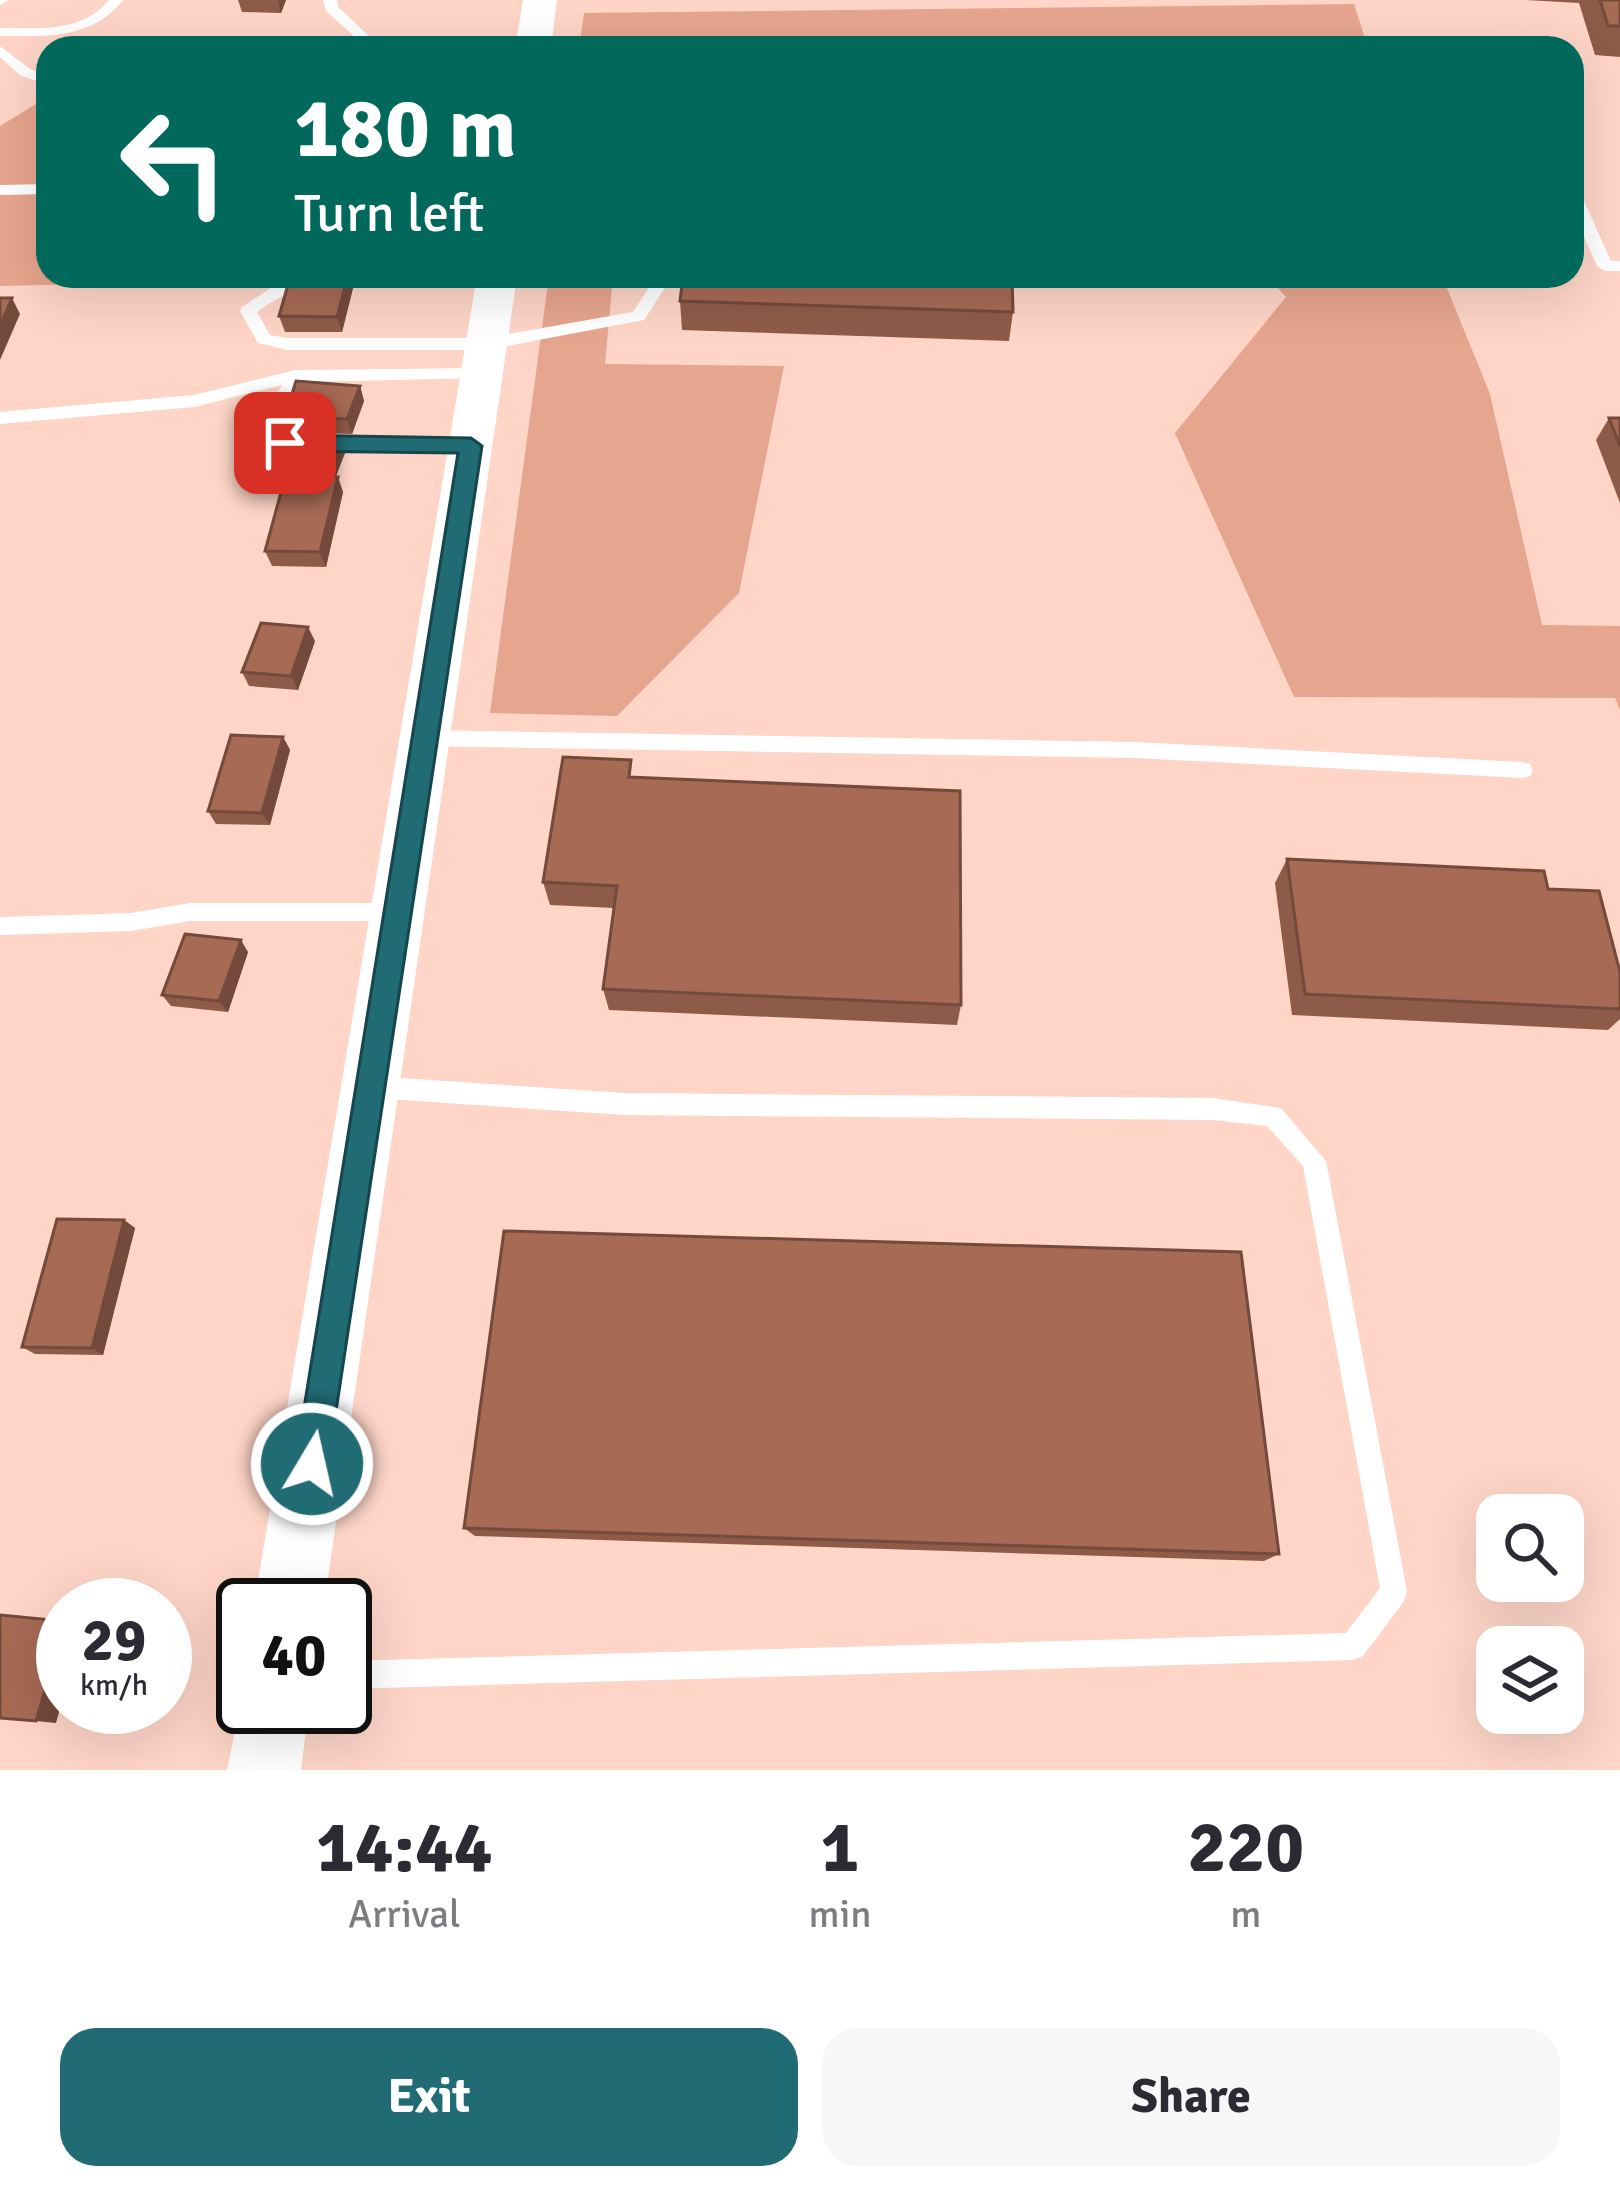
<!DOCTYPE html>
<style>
:root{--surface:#fff;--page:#f7f7f7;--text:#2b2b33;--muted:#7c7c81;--accent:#216b75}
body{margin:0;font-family:Signika,sans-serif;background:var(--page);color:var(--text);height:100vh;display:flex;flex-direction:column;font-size:45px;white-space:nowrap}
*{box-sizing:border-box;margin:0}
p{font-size:39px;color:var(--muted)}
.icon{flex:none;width:66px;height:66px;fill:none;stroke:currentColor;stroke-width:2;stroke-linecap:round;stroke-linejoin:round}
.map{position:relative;height:1770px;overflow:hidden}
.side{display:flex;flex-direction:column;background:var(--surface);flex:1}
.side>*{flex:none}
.top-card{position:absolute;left:36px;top:36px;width:1548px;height:252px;border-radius:36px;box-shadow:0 12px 48px #0002;background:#00695c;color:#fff;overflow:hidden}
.fabs{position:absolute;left:1476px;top:1494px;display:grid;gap:24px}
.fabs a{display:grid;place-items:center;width:108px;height:108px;border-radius:24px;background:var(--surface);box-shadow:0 12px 48px #0002;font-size:60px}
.speed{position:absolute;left:36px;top:1578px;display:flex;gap:24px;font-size:60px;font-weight:700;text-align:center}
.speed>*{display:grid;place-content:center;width:156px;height:156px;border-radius:50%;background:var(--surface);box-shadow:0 12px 48px #0002;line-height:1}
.speed small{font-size:30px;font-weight:400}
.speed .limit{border:6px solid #111;border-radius:18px;background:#fff;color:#111}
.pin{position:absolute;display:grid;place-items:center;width:102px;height:102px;color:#fff;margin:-51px;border-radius:24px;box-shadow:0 6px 18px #0006}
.me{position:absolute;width:132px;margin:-66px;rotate:9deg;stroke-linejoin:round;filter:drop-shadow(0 0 9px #0008)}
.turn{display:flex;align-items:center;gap:42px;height:252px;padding:0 60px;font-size:54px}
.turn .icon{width:156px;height:156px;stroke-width:2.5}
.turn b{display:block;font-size:84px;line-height:102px}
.eta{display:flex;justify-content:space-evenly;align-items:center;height:204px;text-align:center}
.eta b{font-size:72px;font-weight:700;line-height:84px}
.primary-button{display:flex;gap:24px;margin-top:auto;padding:24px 60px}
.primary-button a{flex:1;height:138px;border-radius:36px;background:var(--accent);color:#fff;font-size:48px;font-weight:700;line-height:138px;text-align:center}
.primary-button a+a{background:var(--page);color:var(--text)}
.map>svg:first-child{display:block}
.built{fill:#fed5c7;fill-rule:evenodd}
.forest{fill:#e6a58e}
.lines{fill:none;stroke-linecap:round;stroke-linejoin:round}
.service{fill:#fff;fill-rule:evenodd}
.tertiary{fill:#fff;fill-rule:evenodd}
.wall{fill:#8f5b49}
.shaded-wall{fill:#744a3c}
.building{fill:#a66a55;stroke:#744a3c;stroke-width:3}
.route{fill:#216b75;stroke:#15464c;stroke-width:3}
</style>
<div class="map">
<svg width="1620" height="1770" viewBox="0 0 1620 1770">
<rect width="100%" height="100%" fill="#fbe7e0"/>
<path class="built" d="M0,0H1620V1770H0ZM48,48H1572V276H48ZM1497,1515H1563V1581H1497ZM63,1605H165V1707H63ZM243,1605H345V1707H243ZM1497,1647H1563V1713H1497Z"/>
<g class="forest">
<path d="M1354,4L1368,48H579L584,13Z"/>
<path d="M41,101H48V276H402L0,286V126Z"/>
<path d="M549,276H613L605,364L784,366L739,593L617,716L490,713Z"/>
<path d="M1267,276H1442L1490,394L1542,625L1620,626V710L1615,698L1294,697L1175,433L1286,297Z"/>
</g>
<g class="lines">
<g class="service">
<path d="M0,0H9L0,5Z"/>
<path d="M109,0H123C92,40 46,36 0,36V28C39,28 82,33 109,0Z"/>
<path d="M323,0H337L338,7L382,48H367L326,11Z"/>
<path d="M0,46L30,69L48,76V85L20,75L0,57Z"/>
<path d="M48,184V194L0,195V185Z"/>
<path d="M1572,187L1580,192L1611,261H1620V271H1605L1597,266L1572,209Z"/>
<path d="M307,276H416L408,281C355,282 301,277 257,312L270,335L287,338H486L633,312L652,283L651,276H667L668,283L644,320L486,350H287L258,343L240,311L242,307L277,284Z"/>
<path d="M482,368L488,370V378L300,382L291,399L286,434L289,437L471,440L480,446L471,452L279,447L268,436L275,399L282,385L194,407L0,424V412L194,395L295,370Z"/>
<path d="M426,730L1136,742L1523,762L1530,764L1533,770L1530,776L1523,778L1136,758L426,746L416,738Z"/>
<path d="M190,903H394L402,905L405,912L402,919L394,921H190L131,931L0,935V917L131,913Z"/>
<path d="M371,1076L625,1093L1213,1098L1281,1108L1326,1161L1407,1591L1404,1601L1363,1656L1353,1660L345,1689V1661L1346,1633L1380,1588L1303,1166L1267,1126L1213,1120L625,1115L371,1098L363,1094L360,1087L363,1080Z"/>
</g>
<g class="tertiary">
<path d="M523,0H557L551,48H515Z"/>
<path d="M477,276H517L324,1605H254Z"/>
<path d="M243,1693V1707H309L301,1770H227Z"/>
</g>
</g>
<g class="wall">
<path d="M238,0H286L281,13L242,12Z"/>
<path d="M1526,0H1620V57L1595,55L1579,3Z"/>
<path d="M353,288L342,332H285L279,316Z"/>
<path d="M680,301L1013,312L1009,341L682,330Z"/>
<path d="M360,386L364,401L352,434L291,432L285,417Z"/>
<path d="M1609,418H1620V503L1596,440Z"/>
<path d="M345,453L335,477L343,492L326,567L272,566L265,551Z"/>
<path d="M315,641L298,690L249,686L242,672Z"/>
<path d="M283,737L290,750L270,825L216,824L208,811Z"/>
<path d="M634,778L961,1005L957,1025L609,1010L603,989L614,908L550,905L543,882Z"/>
<path d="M1287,859L1548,889L1620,972V1019L1608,1030L1292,1015L1275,883Z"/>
<path d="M248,952L228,1012L171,1006L162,995Z"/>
<path d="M124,1220L135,1228L103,1355L35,1354L22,1347Z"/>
<path d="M464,1528L1279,1554L1264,1561L475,1536Z"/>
</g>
<g class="shaded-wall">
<path d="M278,0H286L281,13Z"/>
<path d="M348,276H350L353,288L342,332L337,317Z"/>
<path d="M12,298L20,314L0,360V326Z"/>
<path d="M360,386L364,401L352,434L347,419Z"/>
<path d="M339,438L345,453L330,492L324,477Z"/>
<path d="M338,477L343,492L326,567L320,552Z"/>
<path d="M308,627L315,641L298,690L291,676Z"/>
<path d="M283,737L290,750L270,825L262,813Z"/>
<path d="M241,940L248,952L228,1012L219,1001Z"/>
<path d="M124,1220L135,1228L103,1355L92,1348Z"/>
<path d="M63,1629V1698L56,1723L36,1721Z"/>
</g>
<g class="building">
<path d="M1600,0H1620V26H1608Z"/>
<path d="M325,276H348L337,317L279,316L289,281Z"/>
<path d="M683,276H1012L1013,312L680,301Z"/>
<path d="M0,298H12L0,326Z"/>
<path d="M296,381L360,386L347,419L285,417Z"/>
<path d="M1609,418H1620V446Z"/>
<path d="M296,437L339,438L324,477H338L320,552L265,551Z"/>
<path d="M261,623L308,627L291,676L242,672Z"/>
<path d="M231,735L283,737L262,813L208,811Z"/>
<path d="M563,757L631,760L629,777L960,791L961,1005L603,989L617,886L543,882Z"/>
<path d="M1287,859L1544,871L1548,889L1599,891L1620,972V1009L1305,994Z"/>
<path d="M185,934L241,940L219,1001L162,995Z"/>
<path d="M57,1219L124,1220L92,1348L22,1347Z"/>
<path d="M504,1231L1241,1252L1279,1554L464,1528Z"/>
<path d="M0,1615L63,1621V1629L36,1721L0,1718Z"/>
</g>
<path class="route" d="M285,435L471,438L482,446L328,1464L324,1476L312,1480L300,1476L295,1464L458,453L285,451L274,443Z"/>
</svg>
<div class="fabs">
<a><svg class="icon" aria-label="search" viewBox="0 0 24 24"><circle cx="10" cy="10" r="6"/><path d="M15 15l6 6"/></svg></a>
<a><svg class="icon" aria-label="layers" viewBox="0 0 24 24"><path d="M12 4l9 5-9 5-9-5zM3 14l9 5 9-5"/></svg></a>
</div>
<div class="speed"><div>29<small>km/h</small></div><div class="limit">40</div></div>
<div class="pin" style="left:285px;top:443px;background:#d93025"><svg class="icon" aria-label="arrive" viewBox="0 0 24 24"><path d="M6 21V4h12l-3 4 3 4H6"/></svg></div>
<svg class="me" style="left:312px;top:1464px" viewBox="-20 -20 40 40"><circle r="17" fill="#216b75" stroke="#fff" stroke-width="3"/><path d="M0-11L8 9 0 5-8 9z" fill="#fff"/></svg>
<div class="top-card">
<div class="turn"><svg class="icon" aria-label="left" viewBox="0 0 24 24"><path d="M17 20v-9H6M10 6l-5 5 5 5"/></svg><div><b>180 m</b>Turn left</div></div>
</div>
</div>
<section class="side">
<div class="eta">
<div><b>14:44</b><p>Arrival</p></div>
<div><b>1</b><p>min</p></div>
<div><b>220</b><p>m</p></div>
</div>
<div class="primary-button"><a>Exit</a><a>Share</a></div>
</section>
